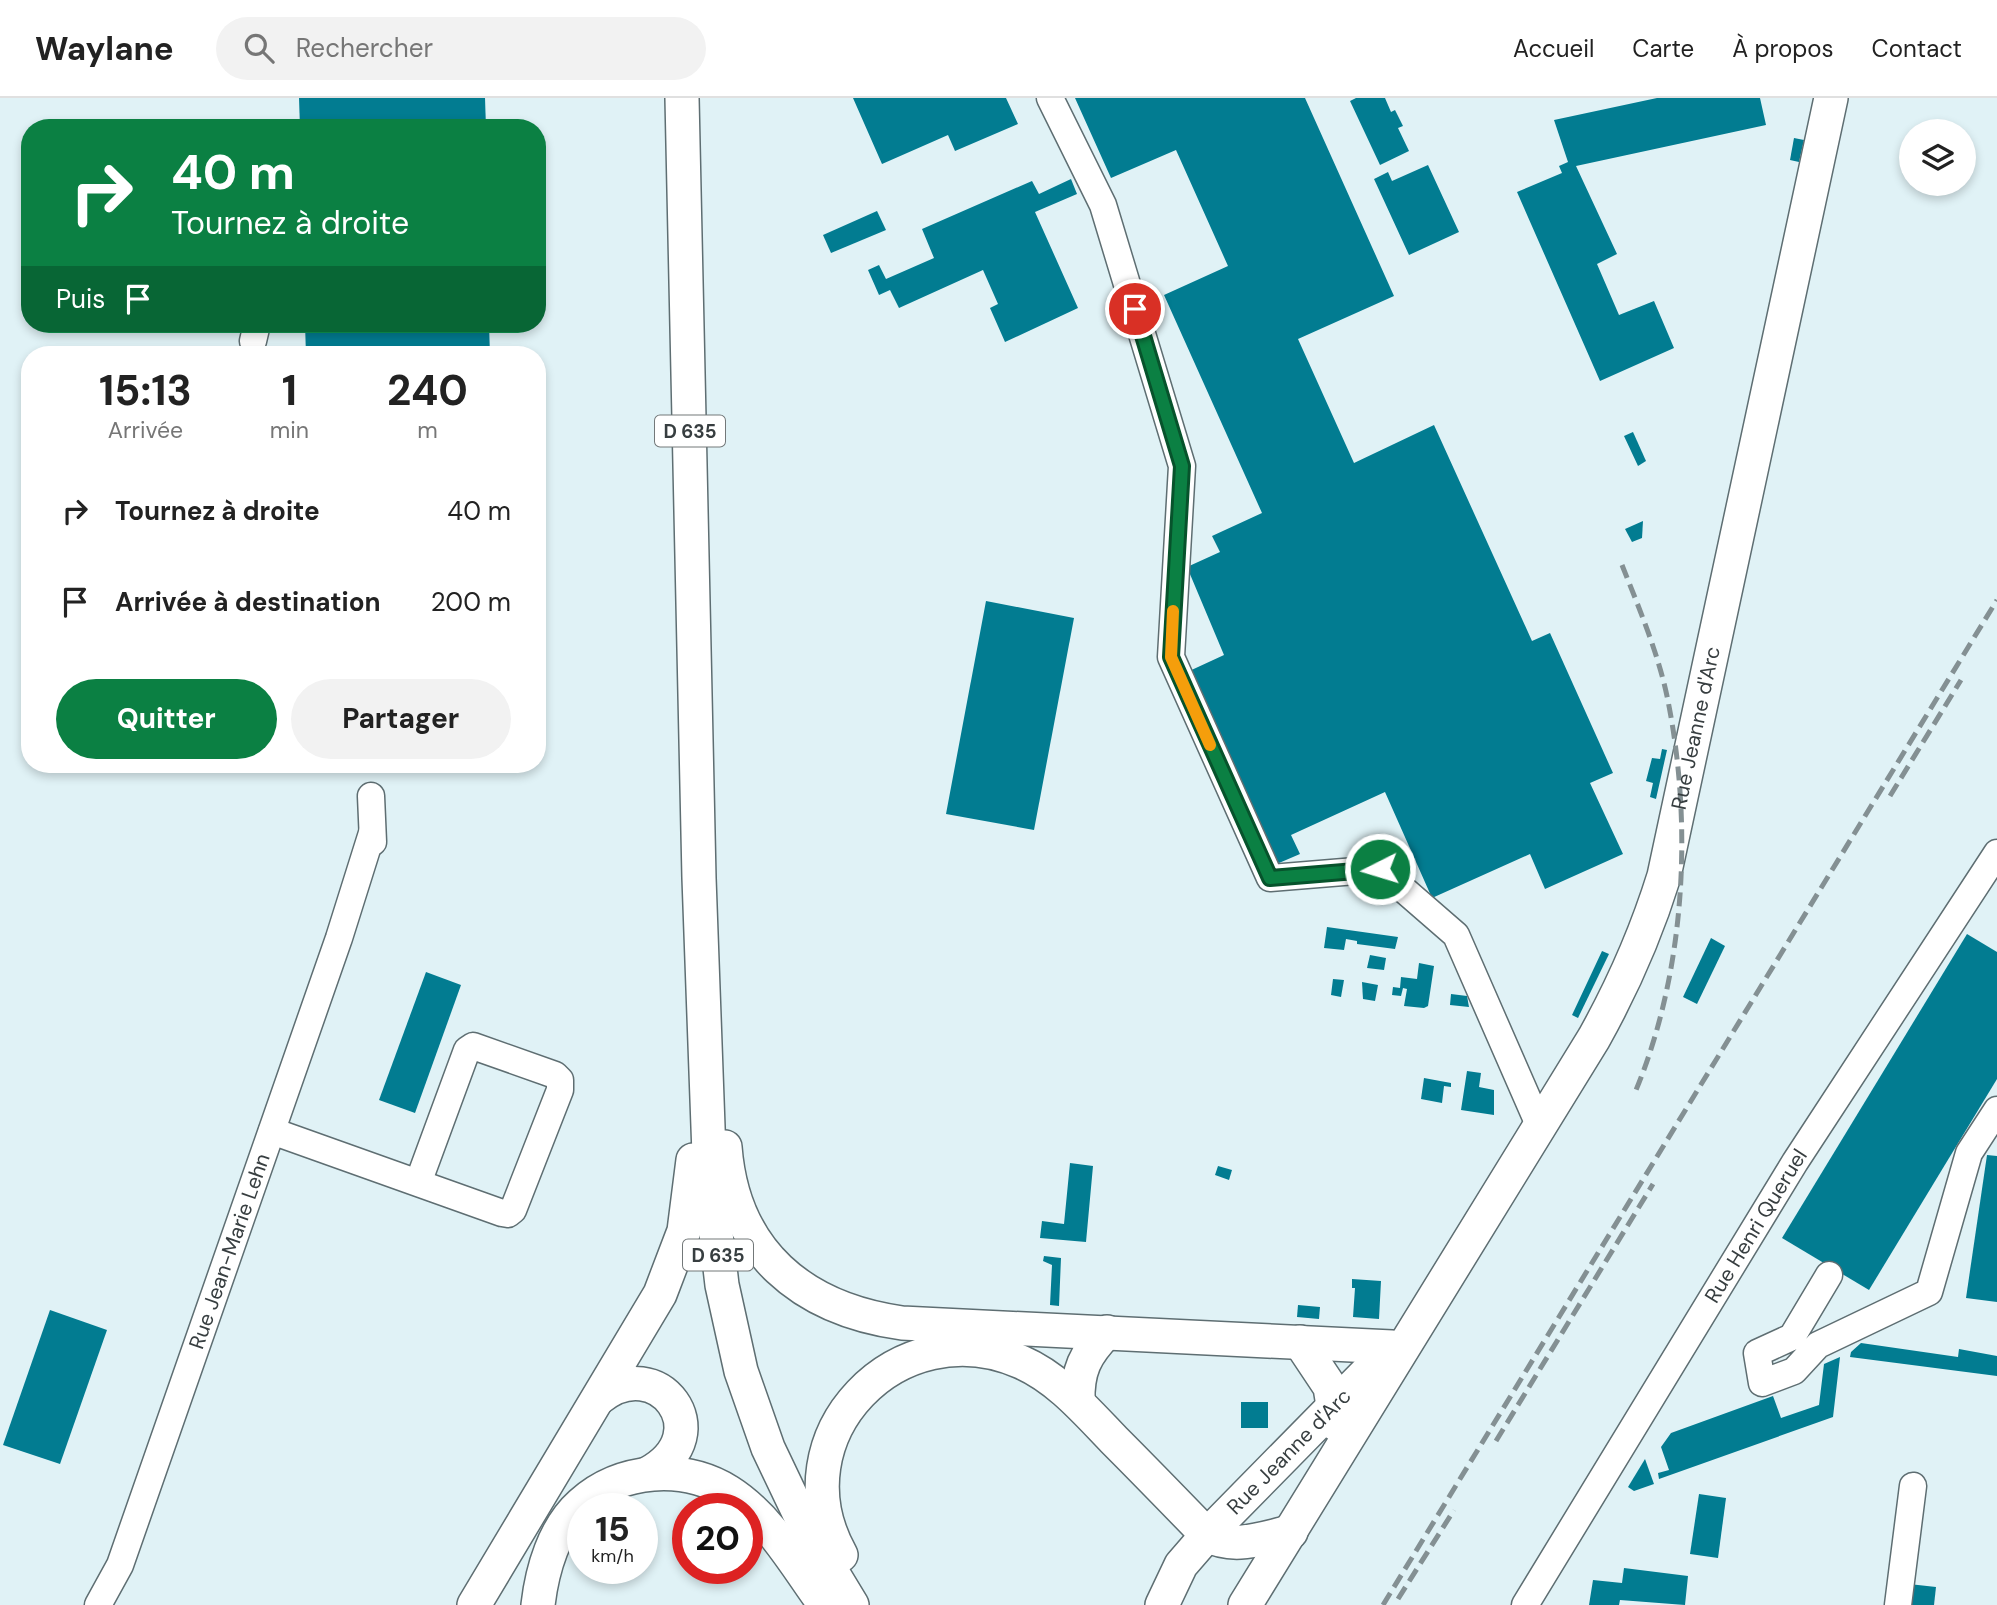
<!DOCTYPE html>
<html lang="fr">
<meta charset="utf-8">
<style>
:root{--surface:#fff;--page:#f2f2f2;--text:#222;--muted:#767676;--line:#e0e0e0;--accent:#0b8043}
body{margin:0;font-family:"DM Sans",sans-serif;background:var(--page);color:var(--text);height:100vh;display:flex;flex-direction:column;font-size:26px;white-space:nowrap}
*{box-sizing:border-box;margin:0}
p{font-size:23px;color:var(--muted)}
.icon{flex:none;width:38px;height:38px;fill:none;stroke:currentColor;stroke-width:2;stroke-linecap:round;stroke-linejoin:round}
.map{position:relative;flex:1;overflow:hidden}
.panel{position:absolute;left:21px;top:248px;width:525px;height:427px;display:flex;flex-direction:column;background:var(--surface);border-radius:28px;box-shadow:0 4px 10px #0003}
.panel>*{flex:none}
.top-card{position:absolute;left:21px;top:21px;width:525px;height:214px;border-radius:28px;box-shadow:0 4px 10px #0003;background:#0b8043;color:#fff;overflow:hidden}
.tools{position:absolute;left:1899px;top:21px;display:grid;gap:14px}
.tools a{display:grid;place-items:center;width:77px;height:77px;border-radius:50%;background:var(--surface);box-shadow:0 4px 10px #0003;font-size:35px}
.speed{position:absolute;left:567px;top:1395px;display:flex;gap:14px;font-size:35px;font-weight:700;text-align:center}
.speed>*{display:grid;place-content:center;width:91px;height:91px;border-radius:50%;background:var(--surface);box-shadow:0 4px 10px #0003;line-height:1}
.speed small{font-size:18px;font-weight:400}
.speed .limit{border:10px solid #d22;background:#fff;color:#111}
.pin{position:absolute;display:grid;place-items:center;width:60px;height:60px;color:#fff;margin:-30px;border:4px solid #fff;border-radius:50%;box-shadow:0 2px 7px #0007}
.me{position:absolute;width:77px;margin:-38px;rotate:265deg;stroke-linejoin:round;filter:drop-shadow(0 0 5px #0008)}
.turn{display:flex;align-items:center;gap:24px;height:147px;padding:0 35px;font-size:32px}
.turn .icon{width:91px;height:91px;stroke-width:2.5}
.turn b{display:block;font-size:49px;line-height:60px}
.then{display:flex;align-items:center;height:66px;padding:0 35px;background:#0003;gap:14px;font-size:26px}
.eta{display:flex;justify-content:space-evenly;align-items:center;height:119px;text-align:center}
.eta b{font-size:42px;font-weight:700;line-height:49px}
.button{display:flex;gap:14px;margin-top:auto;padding:14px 35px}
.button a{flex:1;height:80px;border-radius:42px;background:var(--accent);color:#fff;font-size:28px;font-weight:700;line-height:80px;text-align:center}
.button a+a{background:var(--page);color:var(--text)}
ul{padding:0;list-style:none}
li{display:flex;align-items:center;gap:21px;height:91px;padding:0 35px}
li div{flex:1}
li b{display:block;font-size:26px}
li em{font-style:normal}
header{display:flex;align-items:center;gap:42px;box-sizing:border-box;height:98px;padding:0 35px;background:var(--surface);border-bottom:2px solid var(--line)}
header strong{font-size:33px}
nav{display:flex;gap:38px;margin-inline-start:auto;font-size:24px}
.search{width:490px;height:63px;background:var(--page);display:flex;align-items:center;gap:18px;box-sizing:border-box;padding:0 24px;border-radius:38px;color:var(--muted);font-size:26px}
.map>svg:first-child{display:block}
.building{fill:#027c91}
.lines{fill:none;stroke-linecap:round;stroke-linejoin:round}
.minor-casing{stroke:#5e6e72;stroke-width:29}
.major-casing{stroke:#5e6e72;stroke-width:36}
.minor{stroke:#fff;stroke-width:26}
.major{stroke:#fff;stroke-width:33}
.rail{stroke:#849093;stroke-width:5;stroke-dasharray:14 7;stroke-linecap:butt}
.route-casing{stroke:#07532c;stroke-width:18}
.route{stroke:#0b8043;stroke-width:12}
.slow{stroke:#f59e0b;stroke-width:12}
.labels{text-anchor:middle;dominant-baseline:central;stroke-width:7;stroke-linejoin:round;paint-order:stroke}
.shield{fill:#fff;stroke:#737879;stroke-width:2}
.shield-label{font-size:19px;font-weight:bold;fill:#373e40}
.street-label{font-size:21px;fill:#373e40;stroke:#fff}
</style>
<header>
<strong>Waylane</strong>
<div class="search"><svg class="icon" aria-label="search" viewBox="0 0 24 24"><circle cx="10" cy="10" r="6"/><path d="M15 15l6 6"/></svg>Rechercher</div>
<nav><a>Accueil</a><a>Carte</a><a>À propos</a><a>Contact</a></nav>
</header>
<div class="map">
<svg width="1997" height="1507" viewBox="0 0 1997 1507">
<rect width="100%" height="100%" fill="#e0f2f6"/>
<g class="building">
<path d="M299,0H485L486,30H300Z"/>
<path d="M853,0H1006L1018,26L955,53L948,37L882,66Z"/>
<path d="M1075,0H1305L1394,198L1298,241L1354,365L1434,327L1532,543L1550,535L1613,675L1590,685L1623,756L1545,791L1530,756L1432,800L1385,694L1291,737L1300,756L1279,765L1263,749L1185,575L1224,557L1187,469L1220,454L1212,438L1262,415L1164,197L1228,168L1176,52L1111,80Z"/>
<path d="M1356,0H1385L1391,14L1395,12L1403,28L1398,30L1409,53L1380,67L1350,3Z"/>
<path d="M1657,0H1760L1766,27L1576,68L1617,156L1597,166L1619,217L1654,203L1674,250L1600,283L1517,94L1562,75L1559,68L1568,64L1554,22Z"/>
<path d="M1794,40L1804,42L1799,64L1790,62Z"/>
<path d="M1428,67L1459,134L1409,157L1374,81L1388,74L1392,83Z"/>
<path d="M1071,81L1077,96L1035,114L1078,210L1005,244L990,210L998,206L983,172L899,210L890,192L879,197L868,172L879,167L886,181L934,160L922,131L1032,83L1039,96Z"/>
<path d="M877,113L886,132L831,155L823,137Z"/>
<path d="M305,226H489L490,257H306Z"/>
<path d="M1633,334L1646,363L1638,368L1624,338Z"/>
<path d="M1643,423L1642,440L1632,444L1625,431Z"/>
<path d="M986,503L1074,520L1034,732L946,716Z"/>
<path d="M1662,651L1667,652L1656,701L1650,699L1653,685L1646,683L1652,660L1660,661Z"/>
<path d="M1327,829L1398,839L1395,851L1357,846V843L1346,841L1344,852L1324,850Z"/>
<path d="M1967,836L1997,854V981L1869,1192L1782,1140Z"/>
<path d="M1711,840L1725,848L1697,906L1683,899Z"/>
<path d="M1602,853L1609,856L1578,920L1572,917Z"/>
<path d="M1370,857L1386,860L1384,872L1367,870Z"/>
<path d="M1419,865L1434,868L1428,908L1424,910L1404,908L1407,891L1403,890L1401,898L1392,897L1393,889L1400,890L1401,879L1417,881Z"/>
<path d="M426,874L461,887L415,1015L379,1002Z"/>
<path d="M1333,881L1344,882L1341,899L1331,897Z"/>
<path d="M1362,884L1378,887L1375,903L1363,901Z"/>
<path d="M1451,896L1467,898L1469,909L1450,907Z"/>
<path d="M1467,973L1481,975L1479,989L1494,992V1017L1461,1012Z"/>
<path d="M1424,980L1451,985V989L1444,988L1442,1005L1421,1001Z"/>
<path d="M1987,1057L1997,1058V1204L1966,1200Z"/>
<path d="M1070,1065L1093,1068L1086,1144L1040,1140L1042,1123L1064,1126Z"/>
<path d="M1218,1068L1232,1072L1229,1082L1215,1077Z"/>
<path d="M1044,1158L1061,1160L1059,1208L1050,1207L1052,1167L1043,1163Z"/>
<path d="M1352,1181L1381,1183L1379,1221L1353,1219L1355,1190H1352Z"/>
<path d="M1298,1207L1320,1209L1319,1221L1297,1219Z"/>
<path d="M50,1212L107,1232L60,1366L3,1347Z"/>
<path d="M1861,1245L1958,1259L1959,1251L1997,1258V1278L1850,1259L1851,1254Z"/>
<path d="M1840,1259L1833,1319L1659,1381L1658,1375L1669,1372L1661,1349L1671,1335L1773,1298L1781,1320L1819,1307L1824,1266Z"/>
<rect x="1241" y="1304" width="27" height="26"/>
<path d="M1645,1361L1654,1386L1634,1393L1628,1389Z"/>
<path d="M1699,1396L1726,1400L1718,1460L1690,1456Z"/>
<path d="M1624,1470L1688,1478L1685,1507L1620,1502L1619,1507H1589L1593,1482L1622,1485Z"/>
<path d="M1909,1486L1936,1489L1934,1507H1906Z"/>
</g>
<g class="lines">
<g class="minor-casing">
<g id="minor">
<path d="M1050,0L1103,107L1182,368L1171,559L1270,780L1380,771L1456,837L1540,1029"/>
<path d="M253,243L257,226"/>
<path d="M371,698L373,744"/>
<path d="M272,1033L502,1115L508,1116L513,1112L560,992V982L555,977L473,948L467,952L418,1085"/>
<path d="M1829,1177L1792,1239L1757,1255L1762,1285L1794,1273L1818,1247L1929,1194L1969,1055L1997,1012"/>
<path id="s1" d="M98,1507L120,1467L339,840L372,735"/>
<path id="s2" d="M1525,1507L1795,1064L1997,755"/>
<path d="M1898,1507L1913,1388"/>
</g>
</g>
<g class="major-casing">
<g id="major">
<path d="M682,0L699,780L710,1084L722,1187L741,1273L768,1350L809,1436L852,1507"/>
<path d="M725,1049C733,1154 802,1211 902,1225L1392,1249"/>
<path d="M1300,1244L1330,1289L1336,1326"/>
<path d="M599,1300C657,1252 721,1335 649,1375"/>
<path d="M1078,1304C1077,1273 1085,1256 1107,1234"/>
<path d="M841,1457C774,1338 899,1210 1021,1264C1058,1280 1086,1313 1114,1342C1145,1373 1176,1405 1207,1437C1235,1452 1262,1440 1291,1434"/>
<path d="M474,1507L660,1196L684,1133L693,1062"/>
<path d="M538,1507C542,1472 554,1430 581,1406C621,1370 684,1366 729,1394C770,1420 797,1469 825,1507"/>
<path id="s3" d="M1162,1507L1181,1467L1207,1437L1385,1256"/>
<path id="s4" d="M1245,1507L1594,940C1623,888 1646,836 1664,778L1831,0"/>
</g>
</g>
<use href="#minor" class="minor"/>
<use href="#major" class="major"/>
<g class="rail">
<path d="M1622,467C1639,510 1659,557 1668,603C1693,728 1685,874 1636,992"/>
<path d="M1890,698L1961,582"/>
<path d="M1496,1343L1653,1086"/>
<path d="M1398,1501L1454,1412"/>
<path d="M1383,1507L1997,502"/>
</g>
</g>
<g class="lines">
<g class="route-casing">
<path id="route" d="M1135,211L1182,368L1171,559L1270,780L1380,771"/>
</g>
<use href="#route" class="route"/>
<path class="slow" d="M1173,513L1171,559L1210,647"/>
</g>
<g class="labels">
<g class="shield">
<rect x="655" y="317.5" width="70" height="31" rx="5"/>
<rect x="683" y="1141.5" width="70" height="31" rx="5"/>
</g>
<g class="shield-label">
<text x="690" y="333">D 635</text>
<text x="718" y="1157">D 635</text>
</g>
<g class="street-label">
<text stroke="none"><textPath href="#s4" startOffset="994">Rue Jeanne d'Arc</textPath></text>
<text stroke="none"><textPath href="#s2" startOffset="444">Rue Henri Queruel</textPath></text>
<text stroke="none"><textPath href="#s1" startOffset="378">Rue Jean-Marie Lehn</textPath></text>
<text stroke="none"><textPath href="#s3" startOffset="201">Rue Jeanne d'Arc</textPath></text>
</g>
</g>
</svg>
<div class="tools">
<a><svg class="icon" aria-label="layers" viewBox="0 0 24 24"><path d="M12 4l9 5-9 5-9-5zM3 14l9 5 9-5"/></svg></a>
</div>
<div class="speed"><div>15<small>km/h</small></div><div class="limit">20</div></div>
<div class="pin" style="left:1135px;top:211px;background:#d93025"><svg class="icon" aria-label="arrive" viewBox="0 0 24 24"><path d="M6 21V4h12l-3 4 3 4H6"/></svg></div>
<svg class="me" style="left:1380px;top:771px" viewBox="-20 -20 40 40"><circle r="17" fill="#0b8043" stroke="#fff" stroke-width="3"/><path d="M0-11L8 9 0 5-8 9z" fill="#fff"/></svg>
<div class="top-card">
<div class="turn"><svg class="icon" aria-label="right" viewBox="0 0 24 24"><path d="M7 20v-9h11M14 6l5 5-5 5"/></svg><div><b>40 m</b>Tournez à droite</div></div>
<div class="then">Puis<svg class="icon" aria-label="arrive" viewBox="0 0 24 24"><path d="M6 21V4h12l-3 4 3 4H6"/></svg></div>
</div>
<section class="panel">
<div class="eta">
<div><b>15:13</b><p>Arrivée</p></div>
<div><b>1</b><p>min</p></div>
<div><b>240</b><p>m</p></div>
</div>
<ul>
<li><svg class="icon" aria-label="right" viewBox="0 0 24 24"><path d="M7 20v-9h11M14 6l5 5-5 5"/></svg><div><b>Tournez à droite</b></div><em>40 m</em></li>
<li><svg class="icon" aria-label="arrive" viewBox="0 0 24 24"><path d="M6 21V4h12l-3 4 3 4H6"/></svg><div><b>Arrivée à destination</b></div><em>200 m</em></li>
</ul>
<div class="button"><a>Quitter</a><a>Partager</a></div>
</section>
</div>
